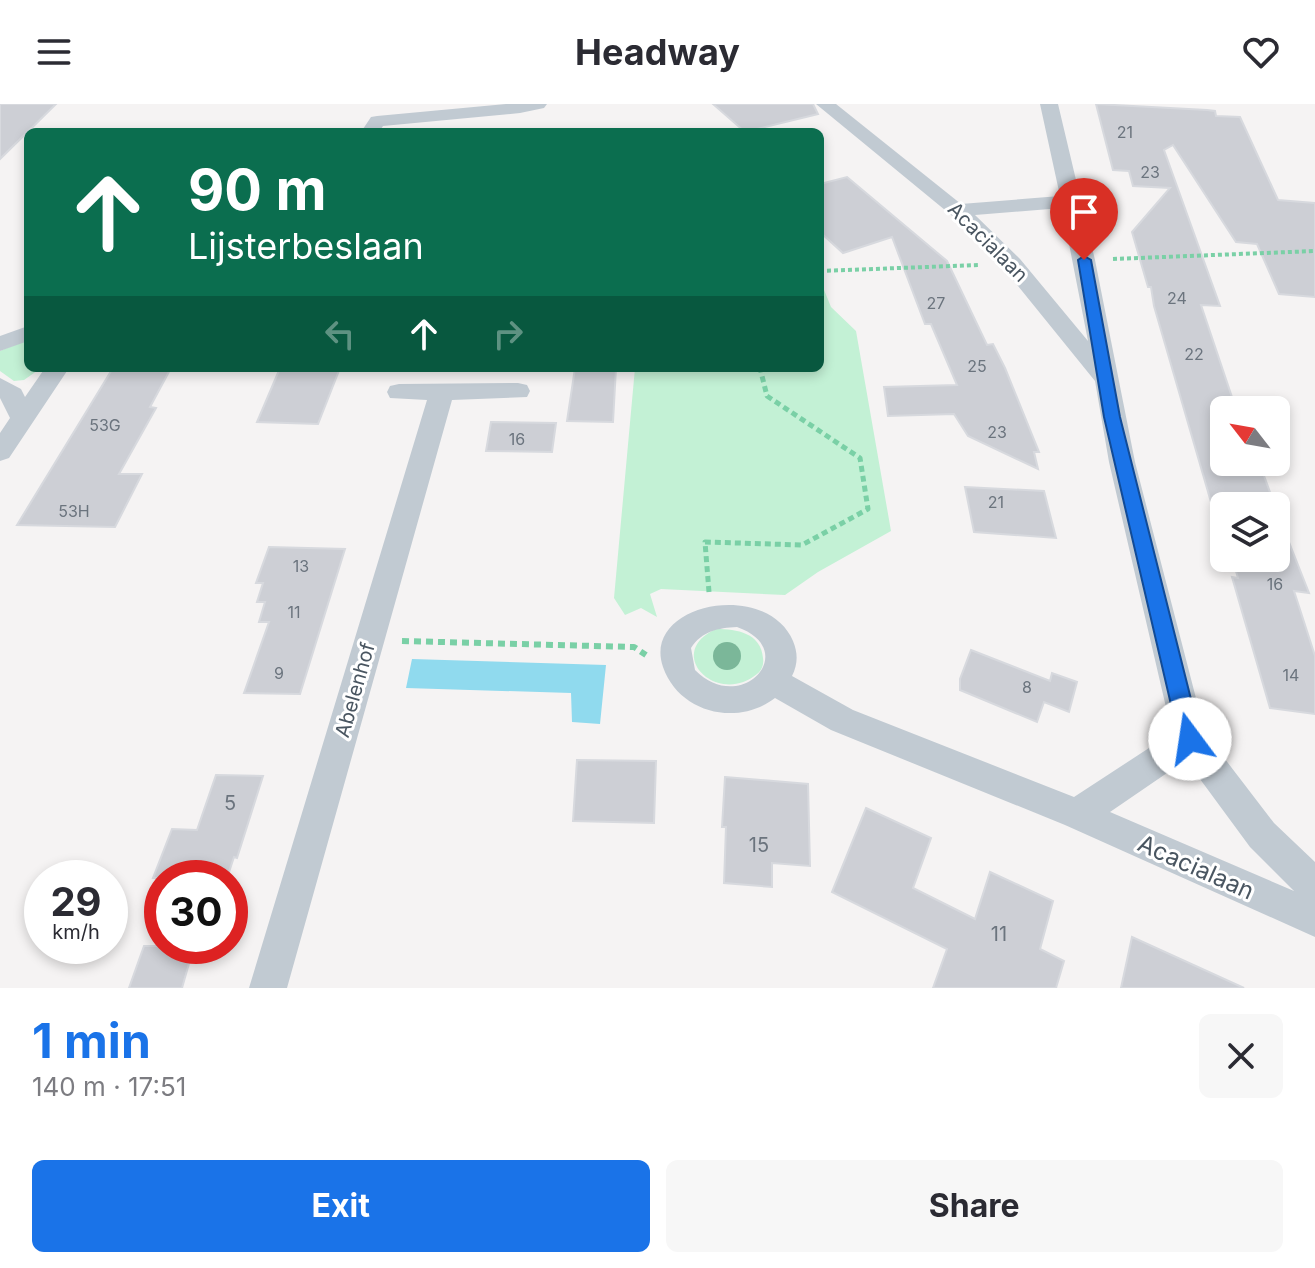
<!DOCTYPE html>
<meta charset="utf-8">
<style>
:root{--surface:#fff;--page:#f7f7f7;--text:#2b2b33;--muted:#7c7c81;--accent:#1a73e8}
body{margin:0;font-family:Inter,sans-serif;background:var(--page);color:var(--text);height:100vh;display:flex;flex-direction:column;font-size:30px;white-space:nowrap}
*{box-sizing:border-box;margin:0}
p{font-size:26px;color:var(--muted)}
.icon{flex:none;width:44px;height:44px;fill:none;stroke:currentColor;stroke-width:2;stroke-linecap:round;stroke-linejoin:round}
.map{position:relative;height:884px;overflow:hidden}
.panel{display:flex;flex-direction:column;background:var(--surface);flex:1}
.panel>*{flex:none}
.hud{position:absolute;left:24px;top:24px;width:800px;height:244px;border-radius:12px;box-shadow:0 4px 12px #0003;background:#0b6e4f;color:#fff;overflow:hidden}
.needle{width:52px;rotate:301deg}
.buttons{position:absolute;left:1210px;top:292px;display:grid;gap:16px}
.buttons a{display:grid;place-items:center;width:80px;height:80px;border-radius:12px;background:var(--surface);box-shadow:0 4px 12px #0003;font-size:40px}
.speed{position:absolute;left:24px;top:756px;display:flex;gap:16px;font-size:40px;font-weight:700;text-align:center}
.speed>*{display:grid;place-content:center;width:104px;height:104px;border-radius:50%;background:var(--surface);box-shadow:0 4px 12px #0003;line-height:1}
.speed small{font-size:20px;font-weight:400}
.speed .limit{border:12px solid #d22;background:#fff;color:#111}
.pin{position:absolute;display:grid;place-items:center;width:68px;height:68px;color:#fff;margin:-82px -34px;border-radius:50% 50% 50% 0;rotate:-45deg;box-shadow:0 0 8px #0007}
.pin .icon{rotate:45deg}
.me{position:absolute;width:88px;margin:-44px;rotate:346deg;stroke-linejoin:round;filter:drop-shadow(0 0 6px #0008)}
.turn{display:flex;align-items:center;gap:28px;height:168px;padding:0 32px;font-size:36px}
.turn .icon{width:104px;height:104px;stroke-width:2.5}
.turn b{display:block;font-size:56px;line-height:68px}
.lanes{display:flex;align-items:center;height:76px;padding:0 32px;background:#0003;justify-content:center;gap:40px;direction:ltr}
.lanes .off{opacity:.35}
.round{display:grid;place-items:center;flex:none;width:84px;height:84px;border-radius:12px;background:var(--page)}
.headline{display:flex;align-items:center;justify-content:space-between;height:136px;padding:0 32px}
h1{font-size:48px;font-weight:700;line-height:60px;color:var(--accent)}
.primary-button{display:flex;gap:16px;margin-top:auto;padding:16px 32px}
.primary-button a{flex:1;height:92px;border-radius:12px;background:var(--accent);color:#fff;font-size:32px;font-weight:700;line-height:92px;text-align:center}
.primary-button a+a{background:var(--page);color:var(--text)}
header{display:flex;justify-content:space-between;align-items:center;height:104px;padding:0 32px;background:var(--surface);font-size:36px;font-weight:700}
.map>svg:first-child{display:block}
.green{fill:#c3f1d5}
.water{fill:#90daee}
.building{fill:#cdcfd5;stroke:#d7d9de;stroke-width:2}
.lines{fill:none;stroke-linecap:round;stroke-linejoin:round}
.path-far2{stroke:#7ad0a6;stroke-width:4;stroke-dasharray:4 3;stroke-linecap:butt}
.path-far1{stroke:#7ad0a6;stroke-width:5;stroke-dasharray:6 4;stroke-linecap:butt}
.path{stroke:#7ad0a6;stroke-width:6;stroke-dasharray:7 5;stroke-linecap:butt}
.minor{fill:#c1cad2;fill-rule:evenodd}
.tree{fill:#7bb799}
.route{fill:#1a73e8;stroke:#114b97;stroke-width:2}
.labels{text-anchor:middle;dominant-baseline:central;stroke-width:6;stroke-linejoin:round;paint-order:stroke}
.number-label{font-size:16px;fill:#6b747e}
.street-label{font-size:20px;fill:#4a5661;stroke:#fff}
.near-number-label{font-size:20px;fill:#6b747e}
.near-street-label{font-size:24px;fill:#4a5661;stroke:#fff}
</style>
<header><svg class="icon" aria-label="menu" viewBox="0 0 24 24"><path d="M4 6h16M4 12h16M4 18h16"/></svg>Headway<svg class="icon" aria-label="heart" viewBox="0 0 24 24"><path d="M12 20l-8-8c-3-5 5-10 8-4 3-6 11-1 8 4z"/></svg></header>
<div class="map">
<svg width="1315" height="884" viewBox="0 0 1315 884">
<rect width="100%" height="100%" fill="#f5f3f3"/>
<g class="green">
<path d="M820,176L831,203L856,227L891,427L818,468L785,491L661,485L650,490L657,513L641,504L625,511L614,494L635,264H820Z"/>
<path d="M28,235V264H41L24,276L14,277L0,267V247Z"/>
<path d="M716,525C737,525 761,529 763,554C764,560 762,566 757,570C717,603 663,549 716,525Z"/>
</g>
<path class="water" d="M412,555L606,561L600,620L572,618L571,589L406,584Z"/>
<g class="building">
<path d="M0,0H56L0,55Z"/>
<path d="M713,0H813L818,10L745,28Z"/>
<path d="M1096,0L1207,6L1215,7L1216,12L1240,13L1278,96L1315,99V193L1279,190L1257,140L1236,138L1173,41L1164,46L1220,202L1201,201L1235,302H1238L1240,306H1224V358H1259L1275,402H1224V428L1217,406L1213,405L1154,202L1151,183H1148L1132,128L1170,84L1133,82L1129,67L1113,66Z"/>
<path d="M847,73L947,157L987,241L993,240L1005,264L1039,348H1034L1038,365L968,332L954,310L888,312L884,283L957,281L931,220H925L892,133L843,149L820,128V80Z"/>
<path d="M113,264H171L150,303L156,304L119,370H142L115,423L17,421Z"/>
<path d="M280,264H340L318,320L257,318Z"/>
<path d="M575,264H616L613,318L567,317Z"/>
<path d="M491,318L556,319L552,348L486,347Z"/>
<path d="M965,383L1044,387L1056,434L974,428Z"/>
<path d="M1276,405L1309,489L1294,487L1315,552V610L1270,604L1232,473L1238,474L1232,454H1276Z"/>
<path d="M269,443L345,445L300,590L244,589L269,518H259L265,498H257L263,479H256Z"/>
<path d="M971,546L1050,577L1052,569L1077,578L1069,608L1044,598L1037,618L960,586V575Z"/>
<path d="M577,656L656,657L654,719L573,717Z"/>
<path d="M216,671L263,672L237,754L234,753L227,774H153L172,725L197,726Z"/>
<path d="M725,673L808,680L810,762L772,759V783L724,779L726,723H722Z"/>
<path d="M866,704L931,734L913,784L975,815L990,768L1053,797L1040,845L1064,857L1056,884H933L947,845L832,788Z"/>
<path d="M1132,833L1244,884H1121Z"/>
<path d="M144,842H194L182,884H129Z"/>
</g>
<g class="lines">
<g class="path-far2">
<path d="M1113,155L1315,147"/>
<path d="M820,167L979,161"/>
</g>
<path class="path-far1" d="M709,488L705,438L802,441L868,405L860,354L767,292L760,264"/>
<path class="path" d="M402,537L634,543L646,551"/>
<g class="minor">
<path d="M506,0H547L544,4L520,9L383,22L379,28H361L371,13L377,12Z"/>
<path d="M816,0H836L961,100L1060,92L1040,0H1058L1095,156L1135,358L1205,629L1274,719L1315,758V833L1065,721L831,626L775,594C737,623 679,609 663,563C641,499 767,475 793,537C798,549 798,560 792,572L853,606L1074,693L1172,629L1109,358L1095,277L979,134ZM1062,104L1088,237L1020,155L975,111ZM737,523C802,546 741,613 695,566L691,544C702,527 718,524 737,523ZM1186,656L1250,743L1294,787L1110,708Z"/>
<path d="M28,222V237L0,247V232Z"/>
<path d="M45,264H69L9,354L0,357V329L10,314L0,294V274L21,285L25,293Z"/>
<path d="M518,279L527,281L530,287L527,293L452,296L287,884H249L427,296L390,294L387,288L390,282L399,280Z"/>
</g>
</g>
<circle class="tree" cx="727" cy="552" r="14"/>
<path class="route" d="M1084,152L1091,156L1120,313L1201,635L1198,641L1190,644L1182,641L1179,635L1104,313L1078,156Z"/>
<g class="labels">
<g class="number-label">
<text x="1125" y="28">21</text>
<text x="1150" y="68">23</text>
<text x="1177" y="194">24</text>
<text x="936" y="199">27</text>
<text x="1194" y="250">22</text>
<text x="977" y="262">25</text>
<text x="105" y="321">53G</text>
<text x="997" y="328">23</text>
<text x="517" y="335">16</text>
<text x="996" y="398">21</text>
<text x="74" y="407">53H</text>
<text x="301" y="462">13</text>
<text x="1275" y="480">16</text>
<text x="294" y="508">11</text>
<text x="279" y="569">9</text>
<text x="1291" y="571">14</text>
<text x="1027" y="583">8</text>
</g>
<g class="street-label">
<text transform="translate(988 138) rotate(45)">Acacialaan</text>
<text transform="translate(355 586) rotate(-74)">Abelenhof</text>
</g>
<g class="near-number-label">
<text x="230" y="699">5</text>
<text x="759" y="741">15</text>
<text x="999" y="830">11</text>
</g>
<g class="near-street-label">
<text transform="translate(1196 763) rotate(24)">Acacialaan</text>
</g>
</g>
</svg>
<div class="buttons">
<a><svg class="needle" viewBox="-14 -14 28 28"><path d="M0-13l5 13h-10z" fill="#e53935"/><path d="M0 13l5-13h-10z" fill="#7c7c81"/></svg></a>
<a><svg class="icon" aria-label="layers" viewBox="0 0 24 24"><path d="M12 4l9 5-9 5-9-5zM3 14l9 5 9-5"/></svg></a>
</div>
<div class="speed"><div>29<small>km/h</small></div><div class="limit">30</div></div>
<div class="pin" style="left:1084px;top:156px;background:#d93025"><svg class="icon" aria-label="arrive" viewBox="0 0 24 24"><path d="M6 21V4h12l-3 4 3 4H6"/></svg></div>
<svg class="me" style="left:1190px;top:635px" viewBox="-20 -20 40 40"><circle r="19" fill="#fff"/><path d="M0-13L10 11 0 6-10 11z" fill="#1a73e8"/></svg>
<div class="hud">
<div class="turn"><svg class="icon" aria-label="ahead" viewBox="0 0 24 24"><path d="M12 20V5M6 11l6-6 6 6"/></svg><div><b>90 m</b>Lijsterbeslaan</div></div>
<div class="lanes"><svg class="icon off" aria-label="left" viewBox="0 0 24 24"><path d="M17 20v-9H6M10 6l-5 5 5 5"/></svg><svg class="icon" aria-label="ahead" viewBox="0 0 24 24"><path d="M12 20V5M6 11l6-6 6 6"/></svg><svg class="icon off" aria-label="right" viewBox="0 0 24 24"><path d="M7 20v-9h11M14 6l5 5-5 5"/></svg></div>
</div>
</div>
<section class="panel">
<div class="headline"><div><h1>1 min</h1><p>140 m · 17:51</p></div><a class="round"><svg class="icon" aria-label="close" viewBox="0 0 24 24"><path d="M6 6l12 12M18 6L6 18"/></svg></a></div>
<div class="primary-button"><a>Exit</a><a>Share</a></div>
</section>
